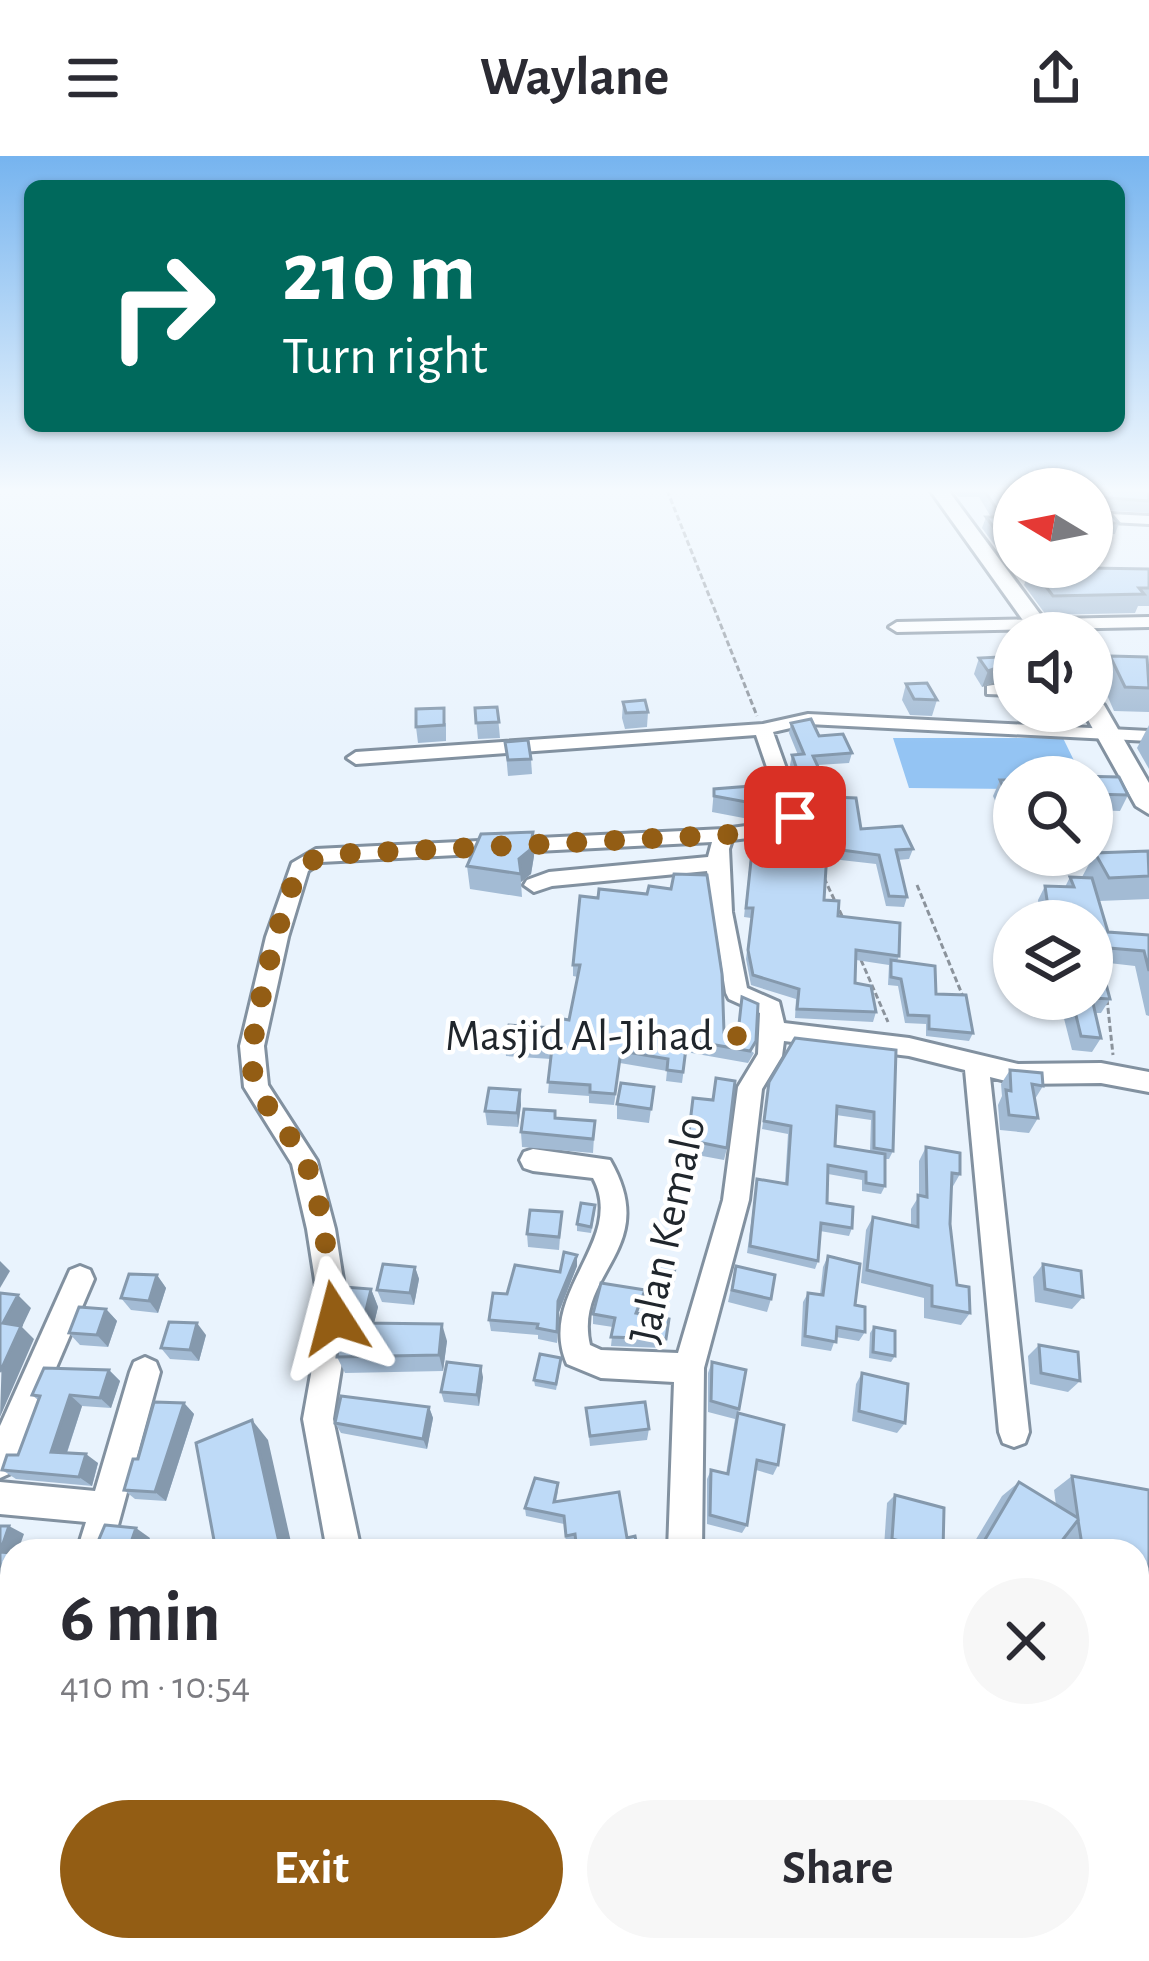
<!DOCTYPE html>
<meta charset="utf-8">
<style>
:root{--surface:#fff;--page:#f7f7f7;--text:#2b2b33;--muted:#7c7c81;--accent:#935d14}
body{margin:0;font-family:"Alegreya Sans",sans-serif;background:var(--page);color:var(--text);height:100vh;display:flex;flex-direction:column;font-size:45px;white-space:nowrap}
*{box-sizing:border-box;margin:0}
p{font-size:39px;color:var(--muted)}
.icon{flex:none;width:66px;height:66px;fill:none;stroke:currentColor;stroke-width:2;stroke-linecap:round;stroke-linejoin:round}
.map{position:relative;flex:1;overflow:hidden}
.side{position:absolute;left:0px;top:1383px;width:1149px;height:423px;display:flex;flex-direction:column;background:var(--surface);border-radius:36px 36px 0 0;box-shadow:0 3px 9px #0004}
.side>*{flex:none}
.guide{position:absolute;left:24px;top:24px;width:1101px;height:252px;border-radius:18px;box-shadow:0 3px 9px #0004;background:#00695c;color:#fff;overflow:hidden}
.needle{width:78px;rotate:280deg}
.buttons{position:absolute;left:993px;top:312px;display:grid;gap:24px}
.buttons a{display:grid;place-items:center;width:120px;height:120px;border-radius:50%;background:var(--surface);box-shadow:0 3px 9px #0004;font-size:60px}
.pin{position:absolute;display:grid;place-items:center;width:102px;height:102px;color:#fff;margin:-51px;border-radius:24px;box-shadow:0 6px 18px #0006}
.me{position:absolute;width:132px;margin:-66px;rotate:351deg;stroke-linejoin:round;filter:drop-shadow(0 0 9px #0008)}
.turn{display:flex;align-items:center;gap:42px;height:252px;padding:0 60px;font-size:54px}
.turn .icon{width:156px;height:156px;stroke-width:2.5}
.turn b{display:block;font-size:84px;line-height:102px}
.round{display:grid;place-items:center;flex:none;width:126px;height:126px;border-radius:63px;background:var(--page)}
.overview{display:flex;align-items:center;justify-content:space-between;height:204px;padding:0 60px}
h1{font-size:72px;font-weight:600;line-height:90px}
.button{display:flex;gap:24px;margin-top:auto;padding:24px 60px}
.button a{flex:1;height:138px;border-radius:72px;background:var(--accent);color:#fff;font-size:48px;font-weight:600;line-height:138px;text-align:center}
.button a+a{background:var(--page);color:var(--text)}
header{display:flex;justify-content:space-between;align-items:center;height:156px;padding:0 60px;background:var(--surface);font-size:54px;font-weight:600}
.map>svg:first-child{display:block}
.green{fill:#94c4f3}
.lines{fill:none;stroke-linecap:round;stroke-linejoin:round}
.minor-casing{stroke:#8291a0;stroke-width:6}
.secondary-casing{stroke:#8291a0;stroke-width:6}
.path{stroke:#8b939c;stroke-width:3;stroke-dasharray:6 3;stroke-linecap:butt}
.minor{fill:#fff;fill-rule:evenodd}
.secondary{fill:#fff;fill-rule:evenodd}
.wall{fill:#a3bbd4;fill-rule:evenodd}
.shaded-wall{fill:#8599ad}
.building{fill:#bedaf7;stroke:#8599ad;stroke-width:3}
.route{stroke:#935d14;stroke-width:21;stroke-dasharray:0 37.8}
.poi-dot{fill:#935d14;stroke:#fff;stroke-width:4.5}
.labels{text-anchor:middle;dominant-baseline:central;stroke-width:9;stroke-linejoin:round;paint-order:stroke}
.poi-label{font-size:45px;fill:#20262c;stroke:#fff;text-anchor:end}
.street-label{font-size:45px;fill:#20262c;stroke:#fff}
</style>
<header><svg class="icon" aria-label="menu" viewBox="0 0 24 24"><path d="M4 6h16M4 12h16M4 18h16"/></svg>Waylane<svg class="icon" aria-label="share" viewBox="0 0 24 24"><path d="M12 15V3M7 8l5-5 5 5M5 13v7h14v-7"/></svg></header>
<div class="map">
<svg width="1149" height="1805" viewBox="0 0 1149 1805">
<rect width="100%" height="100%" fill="#e9f3fd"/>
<path class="green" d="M893,582H1063L1082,621H1014V633L909,632Z"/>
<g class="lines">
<g class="minor-casing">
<g id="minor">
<path d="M1092,357L1149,360V368L1092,365Z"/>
<path d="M1149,461V471L897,476L889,471L897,466Z"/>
<path d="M993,529H1014V539L987,538V530Z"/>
<path d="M808,558L1149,575V585L808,568L773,576L804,663L787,677L732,684L729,693L732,756L747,832L779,846L784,867L909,882L1018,908L1101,907L1149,916V936L1101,927L1018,928L990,921L1029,1276L1025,1287L1014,1291L1003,1287L999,1276L965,914L909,900L784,885L782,900L762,933L749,1044L704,1212L702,1395H668L674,1226L601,1222L567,1208C536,1137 627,1085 593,1022L533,1015L524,1012L520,1004L524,996L533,993L610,1004C662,1094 573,1116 590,1189L601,1194L678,1197L723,1044L738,931L758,898L760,857L729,843L726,837L707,715L552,730L534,736L524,729L527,724L549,716L708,701L712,686L321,706L308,715L288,781L264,890L268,929L317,1005L335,1073L349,1162L333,1263L361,1395H327L303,1263L321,1162L307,1073L292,1008L244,931L240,890L266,781L292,707L316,693L724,673L775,666L784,661L756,579L356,608L347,602L356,596L763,568Z"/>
<path d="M80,1110L90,1114L94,1123L11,1317L0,1322V1270L70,1114Z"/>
<path d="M145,1201L156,1206L160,1216L111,1395H77L86,1366L0,1358V1326L95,1335L130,1216L134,1206Z"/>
<path d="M1137,1432L1149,1435V1469L1137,1466Z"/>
<path d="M1137,1776L1146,1780L1149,1805H1114L1112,1794H1137Z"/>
<path d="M67,1794H107L104,1805H64Z"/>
<rect x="399" y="1794" width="40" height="11"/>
<path d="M548,1794H588L586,1805H546Z"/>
</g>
</g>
<g class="secondary-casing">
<g id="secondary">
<path d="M930,334H948L1054,477H1032Z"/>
<path d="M1092,542L1104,549L1149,627V658L1136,650L1083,555H1092Z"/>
</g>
</g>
<g class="path">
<path d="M667,334L757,560"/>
<path d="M824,722L843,762"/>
<path d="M917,729L964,843"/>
<path d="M861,804L888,866"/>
<path d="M1104,807L1106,828"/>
<path d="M1107,843L1113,899"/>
</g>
<use href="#minor" class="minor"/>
<use href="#secondary" class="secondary"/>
</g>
<g class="wall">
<path d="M951,334H1014V395H999L982,372L986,361H991L979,341H959Z"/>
<path d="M1092,334H1149V357L1093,353V357L1119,367L1115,378H1098L1094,391H1092Z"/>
<path d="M1031,411L1149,413V450H1138L1135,457L1046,459L1024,429Z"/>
<path d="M1092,479L1103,493L1096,509H1092Z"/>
<path d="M1110,500L1149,532V556L1114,555L1100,523Z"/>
<path d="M979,502L999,524L982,531L974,518Z"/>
<path d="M906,528L937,544L932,560L910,559L902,544Z"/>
<path d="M623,546L648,556L647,571L625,573L622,562Z"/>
<path d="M497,551L500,582L478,583L475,552Z"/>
<path d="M446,567V585L418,587L416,571Z"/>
<path d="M791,567L852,597L849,607L818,609L832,641L861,673L913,693L909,703L898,704L907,741L904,751L886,750L876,708L832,703L831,707L826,706L824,744L838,760L899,800L897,805L936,838L973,877L969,885L926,880V868L905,867L898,830L888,829L889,809L856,804L855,827L876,856L873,866L795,862L796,843L751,829L746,803L751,762L744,761L752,686L790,671L806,658L790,609L792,599H798L789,577Z"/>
<path d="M1149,569V613L1137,592Z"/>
<path d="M505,586L531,603L532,618L508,620Z"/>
<path d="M1092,621L1128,639L1120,655L1092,654Z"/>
<path d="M1000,624H1014V659L1002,660L993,640Z"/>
<path d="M714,633L782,643L779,659L754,664L712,656Z"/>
<path d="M1095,697H1149V743L1099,745L1108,776L1149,779V860L1146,859L1135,810L1100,806L1110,843L1101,857H1095L1101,882L1092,896L1072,894L1059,843H1092V765H1041L1038,744L1045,730L1065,731L1070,721H1082Z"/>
<path d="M534,700L531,718L521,726L522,741L470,733L467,710Z"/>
<path d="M580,740L724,876L754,897L748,907L686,896L682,927L666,925L667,915L620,907L614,949L589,947V940L548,937L551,903L506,900L505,889L554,872L569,864L578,821L573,820V809Z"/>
<path d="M896,894L893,995L889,1003H885V1030L881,1038L862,1035V1024L828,1018L827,1047L852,1072L849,1080L820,1075L818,1105L815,1113L747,1097L757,1023L785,1028L788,978L762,973L769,926ZM836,959L871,964L870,996L835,990Z"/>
<path d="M1010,914L1043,930L1035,943L1038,962L1029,977L1000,974L998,949L1002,940L1001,928Z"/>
<path d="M654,931L649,967L617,963V948Z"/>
<path d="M520,934L521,949L518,971L487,969L485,955Z"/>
<path d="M693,942L727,992L724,1004L686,997Z"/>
<path d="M556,962L595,965L593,997L522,991L521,976Z"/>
<path d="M926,991L960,1018L952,1032L950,1068L957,1129L970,1157L961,1169L924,1162V1142L861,1127L866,1074L873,1061L911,1070V1053L919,1040V1005Z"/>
<path d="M562,1056L559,1094L528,1091L527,1078Z"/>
<path d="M595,1056L591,1077L577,1075V1068Z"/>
<path d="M577,1099V1110L559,1156L557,1187L538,1183V1179L491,1175L489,1164L507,1138L560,1116Z"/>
<path d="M828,1100L855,1149L865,1176L859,1185L836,1181L831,1195L801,1190L803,1146L808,1137L820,1139L823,1111Z"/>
<path d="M656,1103L676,1106L671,1136L651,1132Z"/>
<path d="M1043,1108L1083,1141L1072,1153L1035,1146L1033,1121Z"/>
<path d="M736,1110L771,1143L767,1156L728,1146Z"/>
<path d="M415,1111L419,1123L414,1149L382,1146L377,1134Z"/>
<path d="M157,1119L166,1132L158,1157L131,1154L121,1142Z"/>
<path d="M371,1133L378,1151L374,1167L447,1185L443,1215L345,1217L337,1201Z"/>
<path d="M645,1134L638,1157L669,1163L664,1192L611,1190L613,1171L593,1168V1158Z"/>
<path d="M106,1153L117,1165L108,1191L80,1189L69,1177Z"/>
<path d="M874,1171L895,1200L891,1206L869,1202L870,1177Z"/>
<path d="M206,1179L199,1205L170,1203L161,1192Z"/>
<path d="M1039,1189L1080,1225L1068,1236L1030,1228L1028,1200Z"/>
<path d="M712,1206L739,1253L738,1257L778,1309L773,1319L756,1314L747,1369L742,1377L707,1368V1323L711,1314L726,1318L735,1263L708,1256V1217Z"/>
<path d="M561,1208L556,1234L535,1230L534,1224Z"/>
<path d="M109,1214L120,1225L111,1252L82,1250L67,1297L98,1307L92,1330L16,1323L2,1314L18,1299L38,1244L32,1239Z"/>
<path d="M862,1217L905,1267L897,1277L852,1265L856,1228Z"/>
<path d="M483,1221L479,1250L444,1246L441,1236Z"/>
<path d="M184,1247L194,1258L166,1345L135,1343L124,1334L138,1303Z"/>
<path d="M429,1251L433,1262L427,1293L341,1277L335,1267Z"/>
<path d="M586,1252L649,1273L647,1284L590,1290Z"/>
<path d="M1072,1320L1149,1334V1428L1137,1426V1395H1062L1061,1387L1054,1395H969L1002,1340L1019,1326L1056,1349L1054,1334Z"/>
<path d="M558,1335L556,1346L627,1382L638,1395H576L575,1386L566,1387L564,1368L526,1360L525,1352Z"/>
<path d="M895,1339L943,1395H899L884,1391L887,1347Z"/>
<path d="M1149,1585V1644L1142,1643L1137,1615V1587Z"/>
<path d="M913,1794H987V1805H912Z"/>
<path d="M1047,1794H1117L1120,1805H1050Z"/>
</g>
<g class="shaded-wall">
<path d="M1005,509L999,524L982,531L988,515Z"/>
<path d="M782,643L779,659L754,664L757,648Z"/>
<path d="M533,676L534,700L531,718L521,726L519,703Z"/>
<path d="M520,934L521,949L518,971L517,957Z"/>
<path d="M577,1099V1110L559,1156L557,1187L558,1145Z"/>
<path d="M0,1105L10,1115L0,1132Z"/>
<path d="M415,1111L419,1123L414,1149L410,1137Z"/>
<path d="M157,1119L166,1132L158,1157L149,1145Z"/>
<path d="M371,1133L378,1151L370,1184L363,1167Z"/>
<path d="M18,1139L31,1152L22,1171L34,1183L0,1261L3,1167Z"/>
<path d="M106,1153L117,1165L108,1191L97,1179Z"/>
<path d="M197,1167L206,1179L199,1205L190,1194Z"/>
<path d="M442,1168L447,1185L443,1215L439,1199Z"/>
<path d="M481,1210L483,1221L479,1250L477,1239Z"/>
<path d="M109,1214L120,1225L111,1252L100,1242Z"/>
<path d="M70,1239L82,1250L64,1305L51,1296Z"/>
<path d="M184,1247L194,1258L166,1345L155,1336Z"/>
<path d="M429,1251L433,1262L427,1293L423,1283Z"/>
<path d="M252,1264L268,1284L293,1395H281Z"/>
<path d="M86,1298L98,1307L92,1330L79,1321Z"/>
<path d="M9,1370L24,1378L18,1395H12V1402L0,1396Z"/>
<path d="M136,1372L150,1382L145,1395H128Z"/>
<path d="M12,1468V1519L1,1548L0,1504Z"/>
<path d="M12,1689V1745L0,1747V1728Z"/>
<path d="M143,1794H156L153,1805H140Z"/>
<path d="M352,1794H368L396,1805H381Z"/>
</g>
<g class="building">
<path d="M984,334H1014V384H1003L986,361H1002Z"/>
<path d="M1092,334H1149V345L1097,341L1092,346Z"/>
<path d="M1092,348L1093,357L1112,359L1119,367H1092Z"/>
<path d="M1031,411L1149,413V432H1139L1144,438L1053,440Z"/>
<path d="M1092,479L1103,493L1092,494Z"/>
<path d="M1110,500L1147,501L1149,532L1125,531Z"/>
<path d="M999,501L1005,509L988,515L979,502Z"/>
<path d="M927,527L937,544L914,543L906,528Z"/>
<path d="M645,544L648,556L626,557L623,546Z"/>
<path d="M497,551L499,566L476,567L475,552Z"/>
<path d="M444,552V569L416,571V553Z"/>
<path d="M811,563L819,580L843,578L852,597L813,600L832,641L856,642L861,673L902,670L913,693L896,694L907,741L889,740L879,699L834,693V697L827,696L824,744L839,745L838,760L900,767L899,800L856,794L855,827L871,830L876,856L797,853L799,833L753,819L748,794L753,752H746L754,676L790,671L811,654L792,599L804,598L791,567Z"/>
<path d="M528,584L531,603L508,604L505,586Z"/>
<path d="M1075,620L1119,621L1128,639L1092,638V621Z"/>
<path d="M1000,624H1014V644H1009Z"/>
<path d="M777,628L782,643L757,648L714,640V633Z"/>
<path d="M533,676L530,694L519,703L521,718L467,710L481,678Z"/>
<path d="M1148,695L1149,720L1109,722L1095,697Z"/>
<path d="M674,718L707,719L722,818L724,876L738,877L742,841L758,848L756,885L750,895L687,884L683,916L667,914L668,903L621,895L615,938L590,936V929L548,926L552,892L505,889L509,869L554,872L557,862L569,864L580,809H573L580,740L598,742L599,733L647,738L649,730L671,733Z"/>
<path d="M1070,721L1092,722L1108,776L1149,779V815L1144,795L1096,791L1110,843L1092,842V765H1050L1045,730L1074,731Z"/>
<path d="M891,804L935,810L936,838L966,839L973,877L929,873V860L908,859L901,823L891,821Z"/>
<path d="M1072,843H1092L1101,882L1081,880Z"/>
<path d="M795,882L896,894L893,995L874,992V956L837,950L835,990L885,998V1030L866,1027V1016L828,1009L827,1047L853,1051L852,1072L821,1067L818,1105L750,1090L757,1023L787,1028L791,970L764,965L769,926Z"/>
<path d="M1010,914L1042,917L1043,930L1032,928L1038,962L1009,959L1006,934L1011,935Z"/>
<path d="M716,922L735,925L727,992L688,984L693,942L713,944Z"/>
<path d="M621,927L654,931L651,953L617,948Z"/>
<path d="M489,932L520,934L517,957L485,955Z"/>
<path d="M524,953L555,955V962L595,965L593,983L521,976Z"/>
<path d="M926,991L960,997V1018L952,1017L950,1068L957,1129L969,1131L970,1157L932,1150V1130L867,1114L873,1061L918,1071V1039L927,1041Z"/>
<path d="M581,1047L595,1049L591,1071L577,1068Z"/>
<path d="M530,1054L562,1056L559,1081L527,1078Z"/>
<path d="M564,1096L577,1099L558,1145L557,1176L537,1172L538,1168L489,1164L493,1137L507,1138L515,1109L560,1116Z"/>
<path d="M828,1100L860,1108L855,1149L865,1151V1176L837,1171L836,1186L805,1180L808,1137L823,1139Z"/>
<path d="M656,1103L676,1106L672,1130L652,1126Z"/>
<path d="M383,1108L415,1111L410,1137L377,1134Z"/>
<path d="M1043,1108L1081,1115L1083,1141L1045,1133Z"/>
<path d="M736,1110L775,1119L771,1143L732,1134Z"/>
<path d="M129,1118L157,1119L149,1145L121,1142Z"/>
<path d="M601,1127L645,1134L636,1157L669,1163L666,1183L611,1181L615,1162L593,1158Z"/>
<path d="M344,1131L371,1133L363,1167L442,1168L439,1199L337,1201Z"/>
<path d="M0,1137L18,1139L3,1167L21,1170L0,1216Z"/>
<path d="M79,1151L106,1153L97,1179L69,1177Z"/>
<path d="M169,1166L197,1167L190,1194L161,1192Z"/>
<path d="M874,1171L895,1175V1200L873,1196Z"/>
<path d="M1039,1189L1078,1196L1080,1225L1041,1217Z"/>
<path d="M540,1198L561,1202L556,1228L534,1224Z"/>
<path d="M447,1206L481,1210L477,1239L441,1236Z"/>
<path d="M712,1206L746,1214L739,1253L711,1245Z"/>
<path d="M44,1212L109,1214L100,1242L70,1239L51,1296L86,1298L79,1321L2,1314L7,1299H18L40,1240L32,1239Z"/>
<path d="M862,1217L908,1228L905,1267L859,1255Z"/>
<path d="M341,1240L429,1251L423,1283L335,1267Z"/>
<path d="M154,1246L184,1247L155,1336L124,1334L133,1303H138Z"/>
<path d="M645,1246L649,1273L590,1280L586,1252Z"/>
<path d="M738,1257L784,1269L778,1309L757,1304L747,1369L710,1359L711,1314L728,1318Z"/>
<path d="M252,1264L281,1395H216L196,1287Z"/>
<path d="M1072,1320L1149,1334V1414L1137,1411V1395H1083L1078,1364L1054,1395H985L980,1392L1019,1326L1078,1362Z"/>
<path d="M535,1322L558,1327L554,1346L619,1336L627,1382L635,1380L638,1395H577L575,1378L566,1380L564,1360L525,1352Z"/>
<path d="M895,1339L944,1352L943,1395H936L892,1383Z"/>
<path d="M105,1369L136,1372L128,1395H94Z"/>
<path d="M0,1370H9L0,1396L12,1397V1468L0,1504Z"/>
<path d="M12,1611V1689L0,1728V1649Z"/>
<path d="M101,1794H143L140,1805H99Z"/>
<path d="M337,1794H352L381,1805H334Z"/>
<path d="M592,1794H646L652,1796L650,1805H591Z"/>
<rect x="924" y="1794" width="63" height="11"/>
<path d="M1062,1794H1117L1120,1805H1064Z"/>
</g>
<linearGradient id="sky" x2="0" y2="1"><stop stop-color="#76b4ef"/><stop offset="0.57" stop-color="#f5fafe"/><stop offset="1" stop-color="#f5fafe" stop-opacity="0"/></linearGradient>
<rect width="1149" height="587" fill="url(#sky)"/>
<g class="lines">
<path class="route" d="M335,1162C327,1113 326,1055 306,1008C291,974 257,949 252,911C248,879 285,730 304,706L342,698L724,679L780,672L795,661"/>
</g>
<circle class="poi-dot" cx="737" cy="880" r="12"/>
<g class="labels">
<g class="poi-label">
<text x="713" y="880">Masjid Al-Jihad</text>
</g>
<g class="street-label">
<text transform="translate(668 1074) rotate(-78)">Jalan Kemalo</text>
</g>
</g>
</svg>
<div class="buttons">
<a><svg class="needle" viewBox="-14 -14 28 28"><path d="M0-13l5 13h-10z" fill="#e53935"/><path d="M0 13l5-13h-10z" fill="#7c7c81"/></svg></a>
<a><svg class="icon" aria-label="sound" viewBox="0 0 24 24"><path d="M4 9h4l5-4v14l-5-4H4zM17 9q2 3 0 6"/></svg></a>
<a><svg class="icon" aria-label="search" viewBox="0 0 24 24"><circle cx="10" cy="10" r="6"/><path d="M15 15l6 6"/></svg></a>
<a><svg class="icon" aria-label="layers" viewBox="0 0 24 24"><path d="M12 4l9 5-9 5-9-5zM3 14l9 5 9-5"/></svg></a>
</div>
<div class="pin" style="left:795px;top:661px;background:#d93025"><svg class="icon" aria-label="arrive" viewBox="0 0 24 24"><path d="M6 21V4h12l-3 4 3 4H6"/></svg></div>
<svg class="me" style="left:335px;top:1162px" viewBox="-20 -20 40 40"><path d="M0-17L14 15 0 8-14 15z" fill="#935d14" stroke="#fff" stroke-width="4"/></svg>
<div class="guide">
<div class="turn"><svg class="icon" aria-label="right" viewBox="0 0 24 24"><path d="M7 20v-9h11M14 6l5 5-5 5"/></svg><div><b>210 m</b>Turn right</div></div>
</div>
<section class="side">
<div class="overview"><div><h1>6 min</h1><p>410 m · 10:54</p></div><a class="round"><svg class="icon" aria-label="close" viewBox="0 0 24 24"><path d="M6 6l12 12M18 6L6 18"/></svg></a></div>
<div class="button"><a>Exit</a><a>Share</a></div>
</section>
</div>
